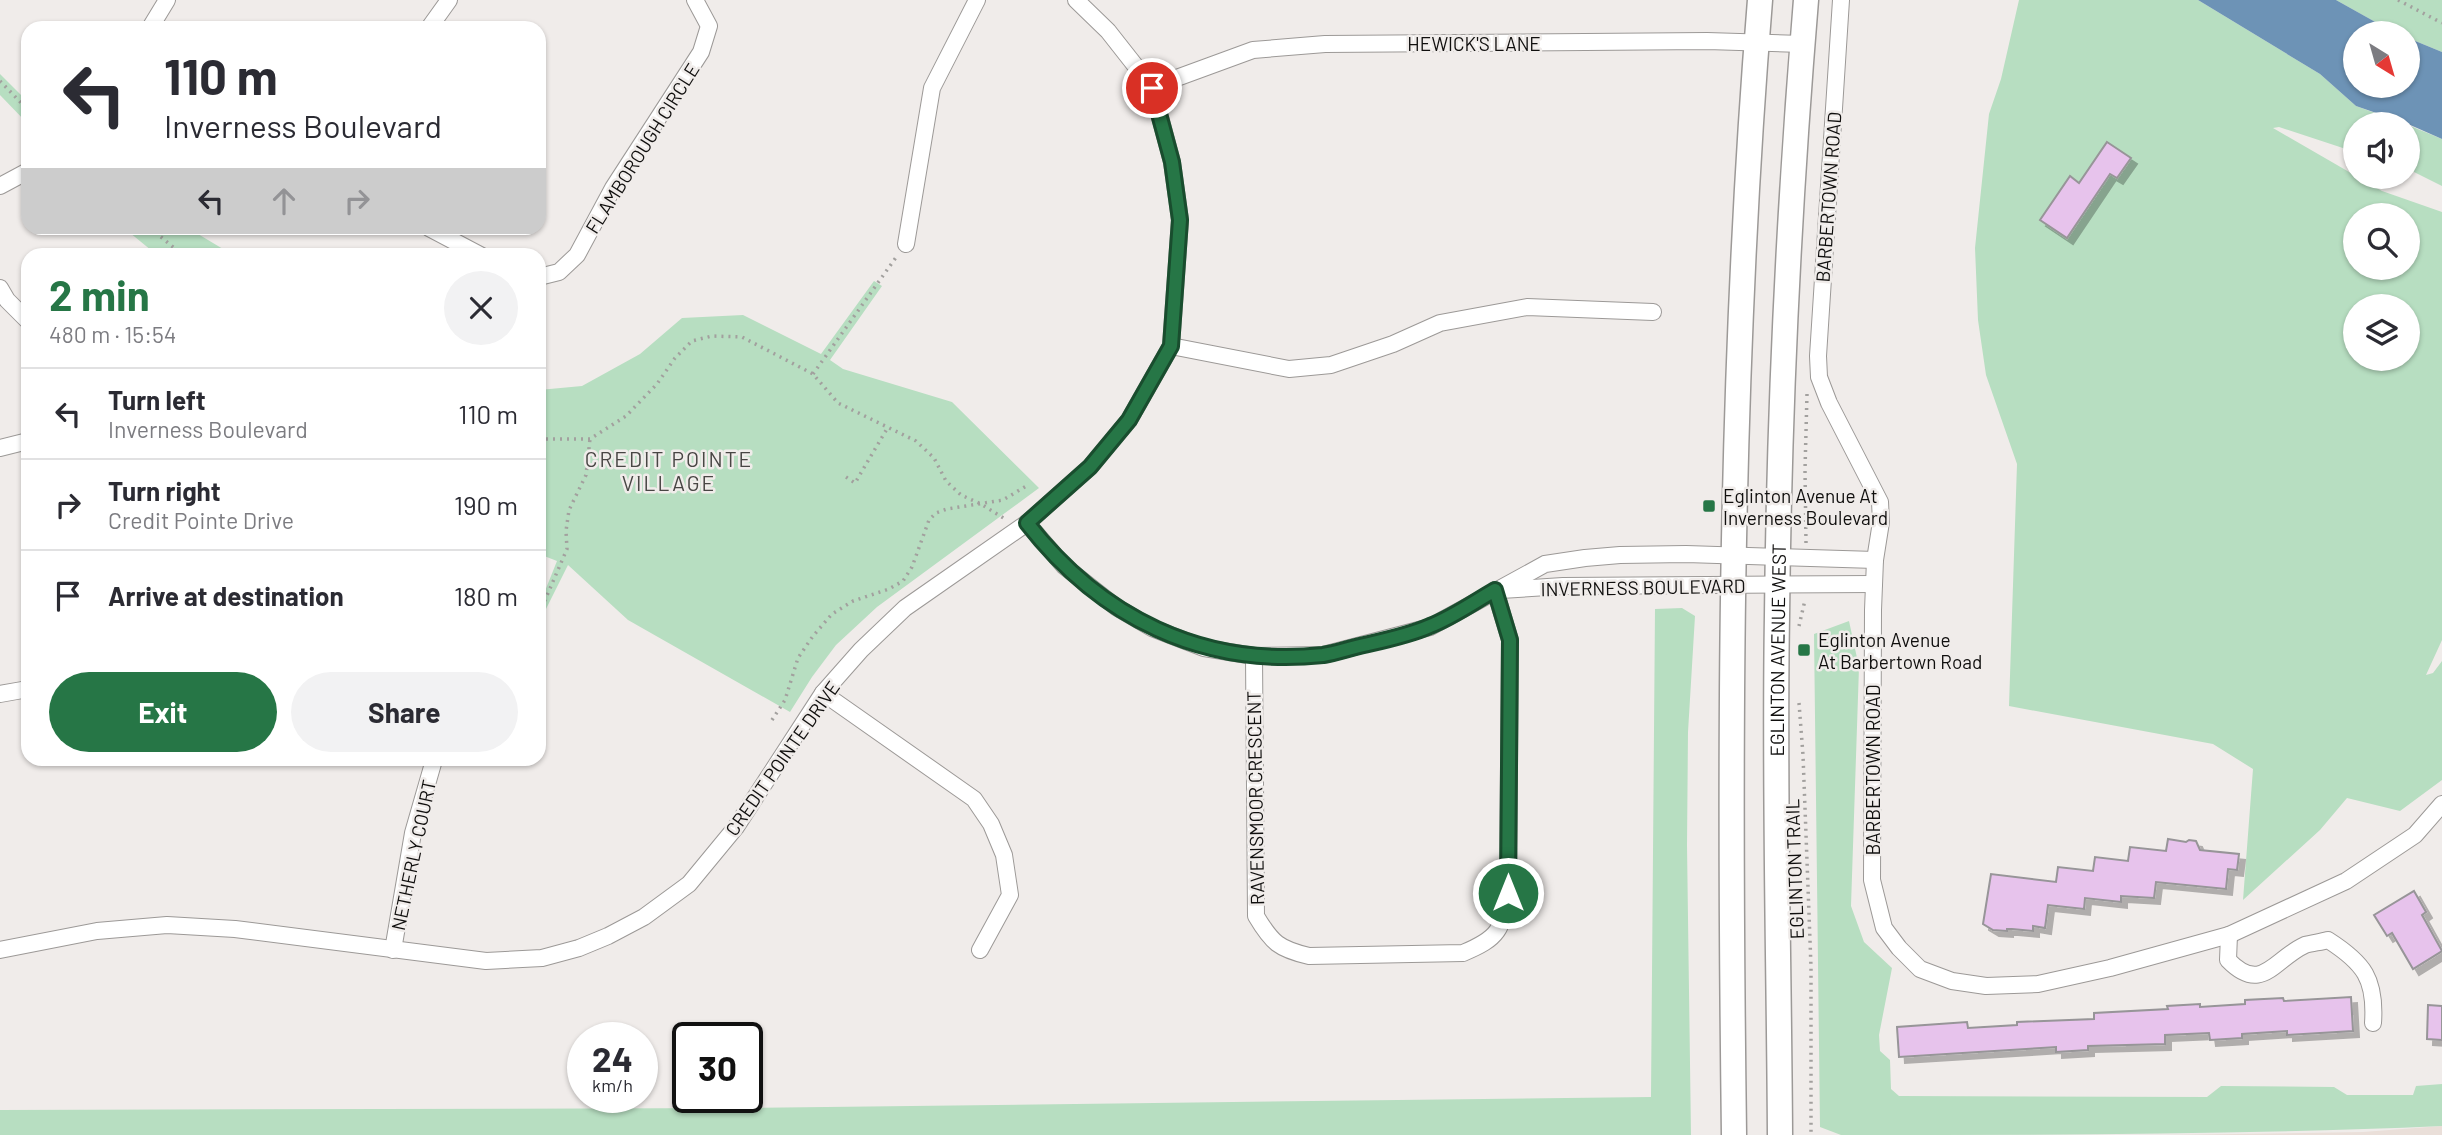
<!DOCTYPE html>
<meta charset="utf-8">
<style>
:root{--surface:#fff;--page:#f2f2f3;--text:#2b2b33;--muted:#7c7c81;--line:#e1e1e2;--accent:#267646}
body{margin:0;font-family:Barlow,sans-serif;background:var(--page);color:var(--text);height:100vh;display:flex;flex-direction:column;font-size:26px;white-space:nowrap}
*{box-sizing:border-box;margin:0}
p{font-size:23px;color:var(--muted)}
.icon{flex:none;width:38px;height:38px;fill:none;stroke:currentColor;stroke-width:2;stroke-linecap:round;stroke-linejoin:round}
.map{position:relative;flex:1;overflow:hidden}
.sheet{position:absolute;left:21px;top:248px;width:525px;height:518px;display:flex;flex-direction:column;background:var(--surface);border-radius:21px;box-shadow:0 2px 5px #0004}
.sheet>*{flex:none}
.hud{position:absolute;left:21px;top:21px;width:525px;height:214px;border-radius:21px;box-shadow:0 2px 5px #0004;background:#fff;color:var(--text);overflow:hidden}
.needle{width:46px;rotate:143deg}
.controls{position:absolute;left:2343px;top:21px;display:grid;gap:14px}
.controls a{display:grid;place-items:center;width:77px;height:77px;border-radius:50%;background:var(--surface);box-shadow:0 2px 5px #0004;font-size:35px}
.speed{position:absolute;left:567px;top:1022px;display:flex;gap:14px;font-size:35px;font-weight:700;text-align:center}
.speed>*{display:grid;place-content:center;width:91px;height:91px;border-radius:50%;background:var(--surface);box-shadow:0 2px 5px #0004;line-height:1}
.speed small{font-size:18px;font-weight:400}
.speed .limit{border:4px solid #111;border-radius:10px;background:#fff;color:#111}
.pin{position:absolute;display:grid;place-items:center;width:60px;height:60px;color:#fff;margin:-30px;border:4px solid #fff;border-radius:50%;box-shadow:0 2px 7px #0007}
.me{position:absolute;width:77px;margin:-38px;rotate:0deg;stroke-linejoin:round;filter:drop-shadow(0 0 5px #0008)}
.turn{display:flex;align-items:center;gap:24px;height:147px;padding:0 28px;font-size:32px}
.turn .icon{width:91px;height:91px;stroke-width:2.5}
.turn b{display:block;font-size:49px;line-height:60px}
.lanes{display:flex;align-items:center;height:66px;padding:0 28px;background:#0003;justify-content:center;gap:35px;direction:ltr}
.lanes .off{opacity:.35}
.round{display:grid;place-items:center;flex:none;width:74px;height:74px;border-radius:37px;background:var(--page)}
.head{display:flex;align-items:center;justify-content:space-between;height:119px;padding:0 28px}
h1{font-size:42px;font-weight:700;line-height:52px;color:var(--accent)}
.cta{display:flex;gap:14px;margin-top:auto;padding:14px 28px}
.cta a{flex:1;height:80px;border-radius:42px;background:var(--accent);color:#fff;font-size:28px;font-weight:700;line-height:80px;text-align:center}
.cta a+a{background:var(--page);color:var(--text)}
ul{padding:0;list-style:none}
li{display:flex;align-items:center;gap:21px;height:91px;padding:0 28px;border-top:2px solid var(--line)}
li div{flex:1}
li b{display:block;font-size:26px}
li em{font-style:normal}
.map>svg:first-child{display:block}
.built{fill:#eadfd9}
.green{fill:#b7dec1;fill-rule:evenodd}
.water{fill:#6d93b6}
.building{fill:#e7c3ec;stroke:#979598;stroke-width:2;filter:url(#shadow)}
.lines{fill:none;stroke-linecap:round;stroke-linejoin:round}
.street-casing{stroke:#9c9997;stroke-width:18}
.primary-casing{stroke:#9c9997;stroke-width:27}
.path{stroke:#a2a09e;stroke-width:3.5;stroke-dasharray:2 5;stroke-linecap:butt}
.street{stroke:#fff;stroke-width:16}
.primary{stroke:#fff;stroke-width:24}
.route-casing{stroke:#194d2e;stroke-width:18}
.route{stroke:#267646;stroke-width:12}
.poi-dot{fill:#267646;stroke:#f0ecea;stroke-width:2.5}
.labels{text-anchor:middle;dominant-baseline:central;stroke-width:5;stroke-linejoin:round;paint-order:stroke}
.street-label{font-size:19px;fill:#100f0e;stroke:#f0ecea}
.poi-label{font-size:19px;fill:#100f0e;stroke:#f0ecea;text-anchor:start}
.neighbourhood-label{font-size:21px;letter-spacing:2px;fill:#484644;stroke:#f0ecea}
</style>
<div class="map">
<svg width="2442" height="1135" viewBox="0 0 2442 1135">
<defs>
<filter id="shadow"><feDropShadow dx="6" dy="6" stdDeviation="0" flood-color="#0004"/></filter>
</defs>
<rect width="100%" height="100%" fill="#f0ecea"/>
<path class="built" d="M2442,1126V1135H2165L2363,1132Z"/>
<g class="green">
<path d="M2019,0H2198L2320,74L2356,106L2405,124H2356L2355,152L2279,127L2273,128L2382,191L2442,212V640L2426,675L2433,673L2442,661V780L2400,811L2347,798L2320,830L2243,900L2253,769L2213,744L2009,706L2017,464L1986,375L1978,320L1975,248L1989,114L2001,79ZM2356,215H2408V268H2356ZM2356,306H2408V359H2356Z"/>
<path d="M2336,0H2442V52L2408,38V33L2393,32Z"/>
<path d="M0,74L28,102V124L0,95Z"/>
<path d="M2408,125L2442,139V186L2408,169Z"/>
<path d="M124,228H188L233,255H157Z"/>
<path d="M874,281L882,286L830,360L843,369L952,402L1039,488L877,607L836,645L812,677L790,712L628,620L568,565L539,623V606L557,561L539,554V390L582,386L640,354L682,318L743,315L821,354Z"/>
<path d="M1682,608L1695,616L1688,732L1687,845L1691,1135H0V1110L742,1108L1651,1097L1655,609Z"/>
<path d="M1849,621L1859,667L1851,906L1864,942L1892,968L1879,1035L1880,1051L1890,1060L1891,1089L1899,1096L2207,1097L2221,1086L2334,1087L2347,1095H2413L2416,1086L2442,1084V1126C2242,1135 2041,1135 1841,1135L1820,1127L1814,634Z"/>
</g>
<path class="water" d="M2198,0H2336L2395,33H2356V86H2408V38L2442,52V139L2408,124L2356,106L2320,74Z"/>
<g class="building">
<path d="M2107,142L2131,158L2117,178L2110,174L2067,238L2040,220L2070,176L2079,183Z"/>
<path d="M2168,839L2186,842L2189,840L2196,841L2200,850L2239,854L2237,870L2228,869L2226,889L2156,882L2154,898L2121,896V902L2085,898L2084,909L2048,905L2045,928L2033,926V931L2012,929H2007V931L1993,930L1983,924L1991,874L2056,882L2058,867L2093,871L2095,857L2128,861L2130,847L2166,851Z"/>
<path d="M2414,891L2426,912L2422,915L2442,951L2413,969L2392,933L2387,936L2374,915Z"/>
<path d="M2351,997L2353,1031L2287,1035V1031L2242,1034V1038L2210,1040L2209,1033L2165,1035V1044L2088,1046V1050L2056,1052V1047L1899,1057L1897,1027L1967,1022L1968,1028L2017,1025V1022L2094,1019V1013L2168,1009L2167,1006L2200,1004V1007L2245,1004V1000L2283,998L2284,1001Z"/>
<path d="M2428,1005L2442,1006V1040L2427,1039Z"/>
</g>
<g class="lines">
<g class="street-casing">
<g id="street">
<path d="M1841,0L1818,356L1819,377L1829,403L1880,502L1881,522L1875,560L1873,610L1872,880L1884,928L1899,948L1920,969L1952,981L1986,986L2038,984L2110,968L2229,935L2346,881L2415,835L2442,804"/>
<path d="M150,28L167,0"/>
<path d="M429,28L449,0"/>
<path d="M1152,87L1253,50L1325,44L1707,41L1802,44"/>
<path d="M0,186L28,171"/>
<path d="M429,228L482,256"/>
<path d="M906,244L932,88L977,0"/>
<path d="M539,277L559,272L577,255L613,188L701,52L709,26L695,0"/>
<path d="M0,288L7,300L28,321"/>
<path d="M1171,346L1289,369L1331,365L1393,344L1440,323L1527,307L1653,312"/>
<path d="M0,448L28,441"/>
<path d="M1027,523L1064,566L1116,607L1152,628L1204,648L1254,656L1323,655L1430,627L1545,564L1585,558L1620,555L1686,554L1875,560"/>
<path d="M1501,590L1563,586L1874,584"/>
<path d="M1254,656L1256,916C1272,943 1279,949 1309,956L1463,953C1499,938 1502,930 1508,893L1510,640L1495,590"/>
<path d="M823,693L974,799L991,824L1004,855L1010,895L980,950"/>
<path d="M0,694L28,689"/>
<path d="M2229,935L2228,960C2262,995 2274,959 2305,945C2312,943 2321,942 2328,940C2364,963 2376,979 2373,1023"/>
<path d="M0,950L97,931L167,925L235,929L486,961L542,958L579,948L608,936L644,917L689,884L736,827L823,693L861,650L905,608L1027,523L1090,467L1129,420L1171,346L1180,220L1172,162L1152,87L1108,31L1076,0"/>
<path d="M393,950L413,833L434,760"/>
</g>
</g>
<g class="primary-casing">
<g id="primary">
<path d="M1734,1135C1729,756 1729,378 1760,0"/>
<path id="s1" d="M1780,1135C1779,962 1774,789 1777,616C1779,410 1789,205 1806,0"/>
</g>
</g>
<g class="path">
<path d="M2398,0L2442,23"/>
<path d="M0,81L28,110"/>
<path d="M150,228L184,256"/>
<path d="M813,374L897,256"/>
<path d="M539,439H590L626,416L657,384L675,358L692,341L712,336L742,337L813,374L838,403L916,441L934,458L946,481L961,495L981,504L1005,519"/>
<path d="M846,477L855,483L888,427"/>
<path d="M1806,543L1805,470L1807,394"/>
<path d="M539,614L567,549L566,531L569,510L586,475L590,439"/>
<path d="M1799,626L1805,600"/>
<path d="M1799,703L1803,755L1811,967V1135"/>
<path d="M772,720L785,700L798,658L813,636L832,614L853,601L889,589L903,581L912,567L929,520L936,513L947,509L1003,500L1028,485"/>
</g>
<use href="#street" class="street"/>
<use href="#primary" class="primary"/>
</g>
<g class="lines">
<g class="route-casing">
<path id="route" d="M1152,88L1172,162L1180,220L1171,346L1129,420L1090,467L1027,523C1100,617 1202,668 1323,655C1336,653 1350,648 1364,645C1386,640 1410,635 1430,626C1453,617 1474,602 1495,590L1510,640L1508,893"/>
</g>
<use href="#route" class="route"/>
</g>
<g class="poi-dot">
<rect x="1702" y="499" width="14" height="14" rx="3.5"/>
<rect x="1797" y="643" width="14" height="14" rx="3.5"/>
</g>
<g class="labels">
<g class="street-label">
<text x="1474" y="43">HEWICK'S LANE</text>
<text transform="translate(642 148) rotate(-58)">FLAMBOROUGH CIRCLE</text>
<text transform="translate(1828 197) rotate(-86)">BARBERTOWN ROAD</text>
<text transform="translate(1643 587) rotate(-1)">INVERNESS BOULEVARD</text>
<text stroke="none"><textPath href="#s1" startOffset="485">EGLINTON AVENUE WEST</textPath></text>
<text transform="translate(782 758) rotate(-55)">CREDIT POINTE DRIVE</text>
<text transform="translate(1872 770) rotate(-90)">BARBERTOWN ROAD</text>
<text transform="translate(1255 798) rotate(-91)">RAVENSMOOR CRESCENT</text>
<text transform="translate(413 855) rotate(-78)">NETHERLY COURT</text>
<text transform="translate(1794 869) rotate(-92)">EGLINTON TRAIL</text>
</g>
<g class="poi-label">
<text x="1723" y="495">Eglinton Avenue At<tspan x="1723" dy="22">Inverness Boulevard</tspan></text>
<text x="1818" y="639">Eglinton Avenue<tspan x="1818" dy="22">At Barbertown Road</tspan></text>
</g>
<g class="neighbourhood-label">
<text x="669" y="458">CREDIT POINTE<tspan x="669" dy="24">VILLAGE</tspan></text>
</g>
</g>
</svg>
<div class="controls">
<a><svg class="needle" viewBox="-14 -14 28 28"><path d="M0-13l5 13h-10z" fill="#e53935"/><path d="M0 13l5-13h-10z" fill="#7c7c81"/></svg></a>
<a><svg class="icon" aria-label="sound" viewBox="0 0 24 24"><path d="M4 9h4l5-4v14l-5-4H4zM17 9q2 3 0 6"/></svg></a>
<a><svg class="icon" aria-label="search" viewBox="0 0 24 24"><circle cx="10" cy="10" r="6"/><path d="M15 15l6 6"/></svg></a>
<a><svg class="icon" aria-label="layers" viewBox="0 0 24 24"><path d="M12 4l9 5-9 5-9-5zM3 14l9 5 9-5"/></svg></a>
</div>
<div class="speed"><div>24<small>km/h</small></div><div class="limit">30</div></div>
<div class="pin" style="left:1152px;top:88px;background:#d93025"><svg class="icon" aria-label="arrive" viewBox="0 0 24 24"><path d="M6 21V4h12l-3 4 3 4H6"/></svg></div>
<svg class="me" style="left:1508px;top:893px" viewBox="-20 -20 40 40"><circle r="17" fill="#267646" stroke="#fff" stroke-width="3"/><path d="M0-11L8 9 0 5-8 9z" fill="#fff"/></svg>
<div class="hud">
<div class="turn"><svg class="icon" aria-label="left" viewBox="0 0 24 24"><path d="M17 20v-9H6M10 6l-5 5 5 5"/></svg><div><b>110 m</b>Inverness Boulevard</div></div>
<div class="lanes"><svg class="icon" aria-label="left" viewBox="0 0 24 24"><path d="M17 20v-9H6M10 6l-5 5 5 5"/></svg><svg class="icon off" aria-label="ahead" viewBox="0 0 24 24"><path d="M12 20V5M6 11l6-6 6 6"/></svg><svg class="icon off" aria-label="right" viewBox="0 0 24 24"><path d="M7 20v-9h11M14 6l5 5-5 5"/></svg></div>
</div>
<section class="sheet">
<div class="head"><div><h1>2 min</h1><p>480 m · 15:54</p></div><a class="round"><svg class="icon" aria-label="close" viewBox="0 0 24 24"><path d="M6 6l12 12M18 6L6 18"/></svg></a></div>
<ul>
<li><svg class="icon" aria-label="left" viewBox="0 0 24 24"><path d="M17 20v-9H6M10 6l-5 5 5 5"/></svg><div><b>Turn left</b><p>Inverness Boulevard</p></div><em>110 m</em></li>
<li><svg class="icon" aria-label="right" viewBox="0 0 24 24"><path d="M7 20v-9h11M14 6l5 5-5 5"/></svg><div><b>Turn right</b><p>Credit Pointe Drive</p></div><em>190 m</em></li>
<li><svg class="icon" aria-label="arrive" viewBox="0 0 24 24"><path d="M6 21V4h12l-3 4 3 4H6"/></svg><div><b>Arrive at destination</b></div><em>180 m</em></li>
</ul>
<div class="cta"><a>Exit</a><a>Share</a></div>
</section>
</div>
